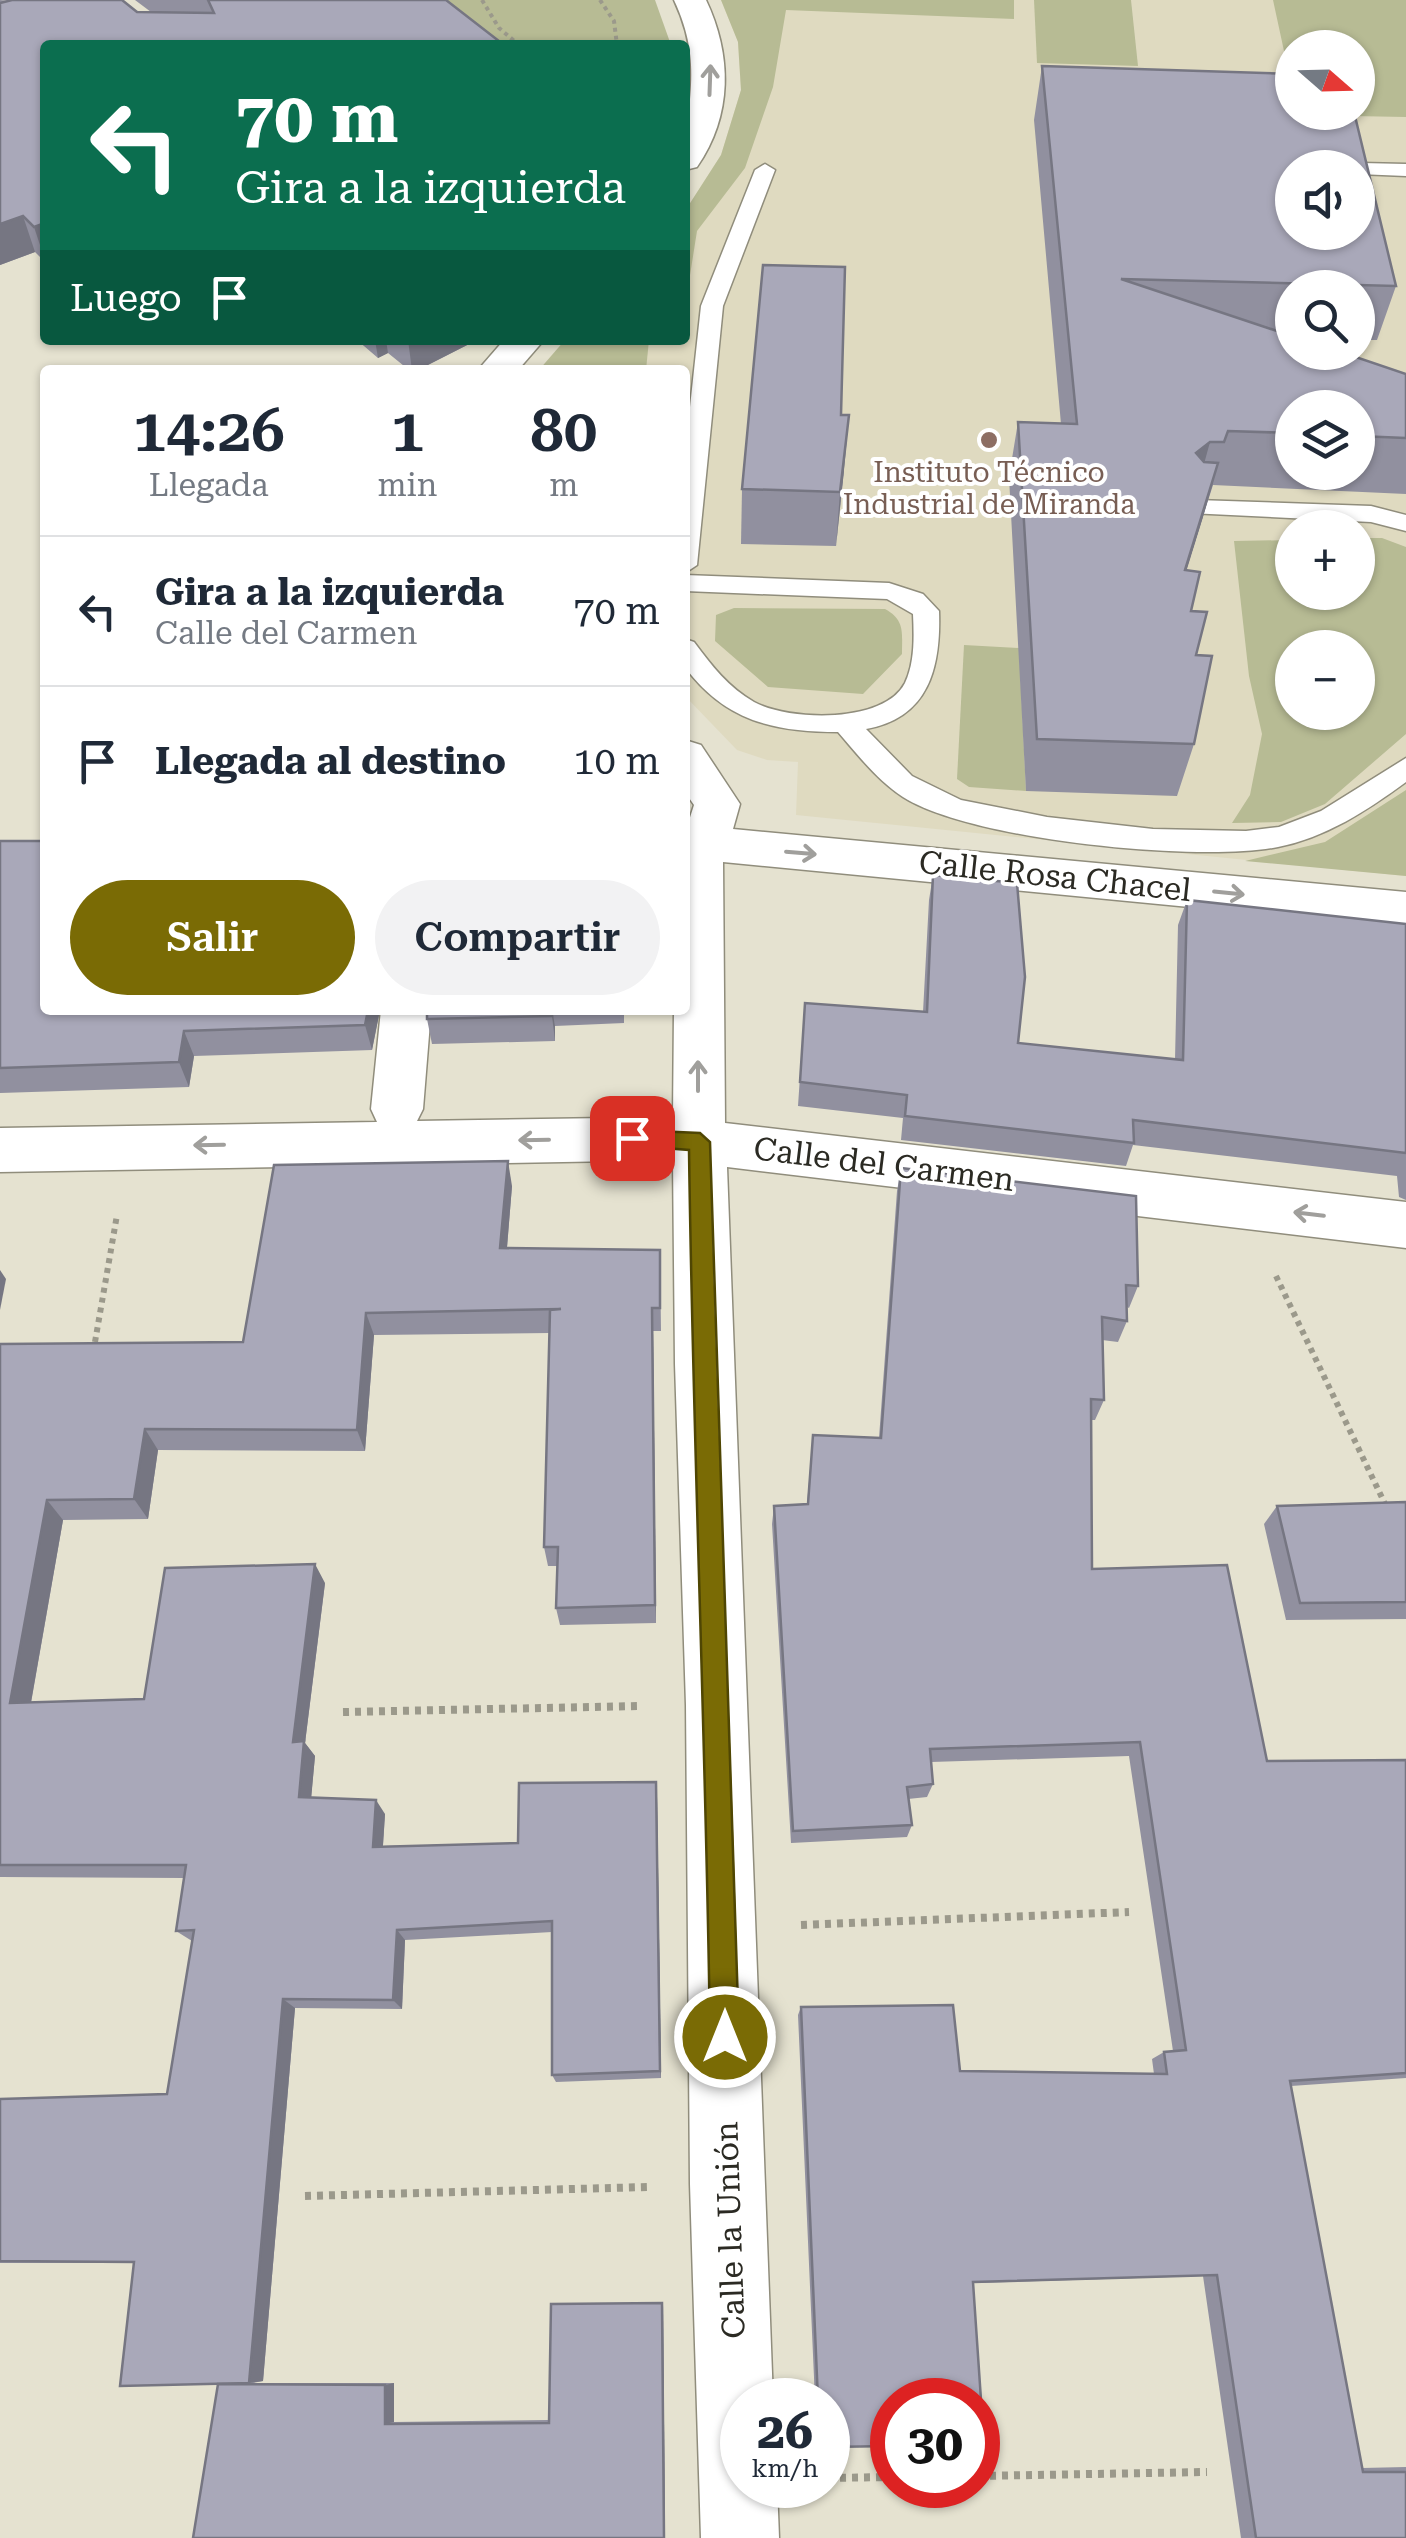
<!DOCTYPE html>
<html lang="es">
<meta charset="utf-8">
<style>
:root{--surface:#fff;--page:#f2f2f3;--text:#1f2937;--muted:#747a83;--line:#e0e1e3;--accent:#7a6b05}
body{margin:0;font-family:"Roboto Serif",serif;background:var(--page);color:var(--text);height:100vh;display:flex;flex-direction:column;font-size:38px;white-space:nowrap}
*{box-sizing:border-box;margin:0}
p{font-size:32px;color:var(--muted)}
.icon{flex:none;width:55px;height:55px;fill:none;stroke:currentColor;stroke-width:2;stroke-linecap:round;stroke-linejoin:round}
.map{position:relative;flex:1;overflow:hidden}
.details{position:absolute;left:40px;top:365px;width:650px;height:650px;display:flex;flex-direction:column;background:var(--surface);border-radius:10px;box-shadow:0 2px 8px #0004}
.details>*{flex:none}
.guide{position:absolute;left:40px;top:40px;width:650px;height:305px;border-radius:10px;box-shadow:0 2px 8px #0004;background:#0b6e4f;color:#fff;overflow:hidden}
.needle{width:65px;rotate:110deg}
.fabs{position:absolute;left:1275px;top:30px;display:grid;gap:20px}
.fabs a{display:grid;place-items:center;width:100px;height:100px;border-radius:50%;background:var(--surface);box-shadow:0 2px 8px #0004;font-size:50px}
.speed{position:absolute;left:720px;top:2378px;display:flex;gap:20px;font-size:50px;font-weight:700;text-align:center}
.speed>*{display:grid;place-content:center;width:130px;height:130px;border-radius:50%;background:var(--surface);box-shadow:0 2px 8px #0004;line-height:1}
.speed small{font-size:25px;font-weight:400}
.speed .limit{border:15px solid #d22;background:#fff;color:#111}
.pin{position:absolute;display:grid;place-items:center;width:85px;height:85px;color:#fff;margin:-42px;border-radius:20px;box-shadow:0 5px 15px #0006}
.me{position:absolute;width:110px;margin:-55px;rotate:0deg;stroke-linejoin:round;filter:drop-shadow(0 0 8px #0008)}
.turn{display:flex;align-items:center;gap:35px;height:210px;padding:0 30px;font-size:45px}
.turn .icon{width:130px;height:130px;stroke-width:2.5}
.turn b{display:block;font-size:70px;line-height:85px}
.then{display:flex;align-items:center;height:95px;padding:0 30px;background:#0003;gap:20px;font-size:38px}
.eta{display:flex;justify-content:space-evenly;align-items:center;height:170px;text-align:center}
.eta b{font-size:60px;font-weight:600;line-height:70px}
.button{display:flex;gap:20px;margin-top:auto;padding:20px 30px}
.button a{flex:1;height:115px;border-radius:60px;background:var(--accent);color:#fff;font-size:40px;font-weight:600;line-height:115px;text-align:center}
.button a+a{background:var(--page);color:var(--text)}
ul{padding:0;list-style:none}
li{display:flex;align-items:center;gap:30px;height:150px;padding:0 30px;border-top:2px solid var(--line)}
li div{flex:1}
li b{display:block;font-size:38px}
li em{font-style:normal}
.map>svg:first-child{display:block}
.built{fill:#dfdac0;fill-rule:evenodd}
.green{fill:#b7bb94;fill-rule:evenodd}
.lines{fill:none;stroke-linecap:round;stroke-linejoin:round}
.lane-casing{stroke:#908d7c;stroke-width:3}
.street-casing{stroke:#908d7c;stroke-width:3}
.path-far2{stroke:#9b998b;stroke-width:4;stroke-dasharray:4 4;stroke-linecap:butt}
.path-far1{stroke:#9b998b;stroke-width:6;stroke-dasharray:5 5;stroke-linecap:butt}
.path{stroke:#9b998b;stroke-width:8;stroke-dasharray:6 6;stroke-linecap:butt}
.lane{fill:#fff;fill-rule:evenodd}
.street{fill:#fff;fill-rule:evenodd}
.wall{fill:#91909f;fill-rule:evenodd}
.shaded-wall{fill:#767682}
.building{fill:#a9a8b9;stroke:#767682;stroke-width:2.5;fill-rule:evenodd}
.oneway{stroke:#a09f9c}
.route{fill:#7a6b05;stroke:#4f4603;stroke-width:2.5}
.education-dot{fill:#8d6e63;stroke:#fff;stroke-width:4}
.labels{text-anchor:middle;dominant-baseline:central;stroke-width:8;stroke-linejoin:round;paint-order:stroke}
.far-education-label{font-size:28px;fill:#785e54;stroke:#fff}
.street-label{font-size:32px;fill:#2b2a23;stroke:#fff}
</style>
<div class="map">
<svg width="1406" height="2538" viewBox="0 0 1406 2538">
<rect width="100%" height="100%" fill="#e5e2d0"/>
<path class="built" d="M721,0H1406V876L796,815L798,762L767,760L737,750L685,696V370H539L565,340H685V211L721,155L741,90L738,42ZM1292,48H1358V112H1292ZM1292,168H1358V232H1292ZM1292,288H1358V352H1292ZM1292,408H1358V472H1292ZM1292,528H1358V592H1292ZM1292,648H1358V712H1292Z"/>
<g class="green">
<path d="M405,0H655L671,45H461Z"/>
<path d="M721,0H1014V19L786,10L773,87L745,168L697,231L685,307V211L721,155L741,90L738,42Z"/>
<path d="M1034,0H1131L1138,66L1037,63Z"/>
<path d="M1273,0H1406V117L1298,115L1358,112V48H1292V88Z"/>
<path d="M565,340H649L646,370H539Z"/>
<path d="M1358,538H1382L1406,547V734L1325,804L1281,822L1232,823L1250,795L1262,734L1249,676L1234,541L1292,540V592H1358ZM1292,648H1358V712H1292Z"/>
<path d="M734,608L885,609C905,620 902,632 902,654L863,694L768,687L715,641L716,615Z"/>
<path d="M964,645L1019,648L1026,791L969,787L957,779Z"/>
<path d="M1406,790V876L1245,861L1325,842Z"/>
</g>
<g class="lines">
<g class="lane-casing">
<g id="lane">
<path d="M1361,163L1406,164V176L1358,174V168H1352Z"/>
<path d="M765,164L775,170L723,306L697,565L685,573V453L701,306L755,170Z"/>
<path d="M1197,500L1371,506L1406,515V531L1371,522L1189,513L1185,508Z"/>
<path d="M685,575L889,583L923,594L939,611C941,667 929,718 866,729L912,776L961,800L1047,817L1153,829L1246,831L1279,827L1321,811L1406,758V782C1368,810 1325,838 1278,847C1199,863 970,840 903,797C877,780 858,755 838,732C774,732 725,721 685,667V639L694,642C711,665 729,688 754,702C789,721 884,724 905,683C915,662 914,636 913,614L887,599L685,591Z"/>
</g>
</g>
<g class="street-casing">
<g id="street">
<path d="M674,0H706C732,55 733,115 697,167L685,170C685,103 705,66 674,0Z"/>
<path d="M504,340H544L518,370H478Z"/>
<path d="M685,740L701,745L740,804L733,829L1406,892V928L723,862L725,1123L1406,1202V1248L727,1167L773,2400H742V2485H777L779,2538H701L690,2184L686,1705L675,1364L673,1160L0,1172V1128L377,1122L371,1109L381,1010H431L423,1109L417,1121L673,1117L674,1010H685V833L694,805L685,792Z"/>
</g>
</g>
<g class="path-far2">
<path d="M482,0L499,28L519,45"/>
<path d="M600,0L614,21L617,45"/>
</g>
<g class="path-far1">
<path d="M1276,1276L1385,1504"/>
<path d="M95,1342L117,1215"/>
</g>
<g class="path">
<path d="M343,1712L641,1706"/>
<path d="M801,1925L1129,1912"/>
<path d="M305,2196L649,2187"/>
<path d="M978,2476L1207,2472"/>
<path d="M828,2478L892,2477"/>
</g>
<use href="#lane" class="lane"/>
<use href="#street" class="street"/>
</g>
<g class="wall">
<path d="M0,0L151,12L135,0H446L45,45V262L35,252L0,265Z"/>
<path d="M1042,66L1396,286L1377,340H1358V288H1292V352L1406,374V494L1213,485L1186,570L1196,655L1194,744L1177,796L1026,791L1009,477L1018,422L1061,424L1034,120ZM1292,408H1358V472H1292Z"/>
<path d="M357,340H477L418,370H409L388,353L378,358Z"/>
<path d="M841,415L844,470L836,546L741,544L742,489Z"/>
<path d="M0,841L380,1010L372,1050L194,1056L189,1087L0,1093Z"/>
<path d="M933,875L1018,1043L1175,1060L1178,925L1187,900L1406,924V1200L1399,1197L1397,1176L1133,1145L1126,1166L901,1140L903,1118L798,1106L805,1003L923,1012L929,900Z"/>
<path d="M427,1010H624V1023L555,1026V1041L432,1044L427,1019Z"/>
<path d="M901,1168L1138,1286L1129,1308L1127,1307V1321L1118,1342L1102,1340L1104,1400L1095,1420H1092V1569L1267,1761L1406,1760V2078L1291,2086L1362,2468L1406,2467V2538H1241L1203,2276L973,2283L828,2400H815L798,2015L801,2007L960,2071L1154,2074L1152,2059L1164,2052L1173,2051L1129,1756L931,1762L933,1784L927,1797L908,1799L912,1825L907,1837L791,1843L772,1524L774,1506L807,1504L813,1435L879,1438L897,1191Z"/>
<path d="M512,1186L507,1248L660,1250L661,1331H653L656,1623L560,1625L556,1608L557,1566H548L544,1547L549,1333L374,1335L365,1451L158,1450L148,1519L63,1520L31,1703L144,1699L325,1583L305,1743L315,1756L311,1798L385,1814L383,1846L518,1843L657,1796L661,2078L556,2082L552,2075V1932L405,1940L402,2009L295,2008L263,2381L253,2383H394V2422L549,2420L663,2303L665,2538L218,2384L133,2263H0V2099L167,2094L192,1941L176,1931L184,1878L0,1877V1344L243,1342Z"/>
<path d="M1406,1502V1619L1286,1620L1264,1524L1277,1506Z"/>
</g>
<g class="shaded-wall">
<path d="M23,216L35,252L0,265V224Z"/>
<path d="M45,223V260L34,227Z"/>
<path d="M375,340H386L388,353L378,358Z"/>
<path d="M408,340H477L418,370H412Z"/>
<path d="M849,415L844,470L836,546L840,492Z"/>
<path d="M1210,442L1195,497L1196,453Z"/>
<path d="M1218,463L1203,517L1170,624L1185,570Z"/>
<path d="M368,1010H380L372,1050L365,1025Z"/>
<path d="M552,1010L555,1026V1041L552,1016Z"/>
<path d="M184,1031L194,1056L189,1087L179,1062Z"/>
<path d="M508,1161L512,1186L505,1271L500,1248Z"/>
<path d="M0,1270L6,1279L0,1310Z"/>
<path d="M652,1308L653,1331L656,1623L655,1605Z"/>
<path d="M366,1313L374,1335L365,1451L357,1430Z"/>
<path d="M145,1429L158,1450L148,1519L134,1499Z"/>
<path d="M47,1500L63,1520L28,1719L10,1703Z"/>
<path d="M315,1564L325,1583L305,1743L315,1756L310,1811L299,1797L293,1742Z"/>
<path d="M656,1782L657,1796L661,2078L660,2071Z"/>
<path d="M376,1800L385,1814L382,1859L373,1847Z"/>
<path d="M397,1930L405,1940L402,2009L393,2000Z"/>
<path d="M283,1999L295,2008L263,2381L249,2383Z"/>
<path d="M662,2303H663L665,2538H664Z"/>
<path d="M394,2383V2422L385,2424V2385Z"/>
</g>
<g class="building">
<path d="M12,0H122L137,12L214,13L208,0H446L504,45H45V223L34,227L23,216L0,224V3Z"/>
<path d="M1042,66L1292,74V112H1354L1396,286L1121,279L1292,336V352H1341L1406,374V438L1358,436V408H1292V433L1228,431L1224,442H1210L1196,453L1204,462L1218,463L1185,570L1200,572L1191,611L1207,612L1196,655L1212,656L1194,744L1037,739L1018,422L1077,424ZM1292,168H1358V232H1292Z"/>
<path d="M763,265L845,267L841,415H849L840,492L742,489Z"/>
<path d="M0,841H45V1010H368L365,1025L184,1031L179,1062L0,1068Z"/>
<path d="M933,875L1017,883L1025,977L1018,1043L1183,1060L1187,900L1406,924V1153L1133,1120L1134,1143L905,1116L907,1095L800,1082L805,1003L927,1012Z"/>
<path d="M427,1010H552V1016L427,1019Z"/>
<path d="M508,1161L500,1248L660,1250V1308H652L655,1605L556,1608L558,1547H544L550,1310L561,1309L366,1313L357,1430L145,1429L134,1499L47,1500L10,1703L144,1699L165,1568L315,1564L293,1742L304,1741L299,1797L376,1800L373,1847L518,1843L519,1783L656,1782L660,2071L552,2075V1921L397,1930L393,2000L283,1999L249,2383L120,2386L134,2262L0,2261V2099L167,2094L194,1930L176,1931L186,1865H0V1344L243,1342L274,1165Z"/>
<path d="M901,1168L1136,1196L1138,1286L1126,1285L1127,1321L1102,1317L1104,1400L1091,1399L1092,1569L1227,1565L1267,1761L1406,1760V2073L1290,2081L1363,2472H1406V2538H1256L1217,2275L973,2282L984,2444H978V2400H892V2446L828,2447V2400H818L801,2007L953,2005L960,2071L1167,2074L1164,2052L1186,2050L1140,1742L930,1749L933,1784L907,1787L912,1825L793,1831L774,1506L808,1504L813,1435L881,1438Z"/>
<path d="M1406,1502V1602L1300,1603L1277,1506Z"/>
<path d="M662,2303L664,2538H193L218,2384L385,2385V2424L549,2423L551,2304Z"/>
</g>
<defs><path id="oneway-shaft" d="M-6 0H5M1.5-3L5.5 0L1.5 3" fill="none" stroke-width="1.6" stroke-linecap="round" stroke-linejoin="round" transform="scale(2.5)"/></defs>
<g class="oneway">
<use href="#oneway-shaft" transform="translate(710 80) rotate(-88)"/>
<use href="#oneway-shaft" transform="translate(801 853) rotate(5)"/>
<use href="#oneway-shaft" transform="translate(1229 893) rotate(6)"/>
<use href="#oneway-shaft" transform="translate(698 1076) rotate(-90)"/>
<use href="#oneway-shaft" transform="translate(534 1140) rotate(179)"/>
<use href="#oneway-shaft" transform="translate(209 1145) rotate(179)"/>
<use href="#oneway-shaft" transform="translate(1309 1214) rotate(-173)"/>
</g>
<path class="route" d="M632,1130L700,1133L710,1142C717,1440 732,1739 739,2037L735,2047L725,2052L715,2047L710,2037C706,1741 693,1446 689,1150L625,1145L622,1138L625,1132Z"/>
<circle class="education-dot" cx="989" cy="440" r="10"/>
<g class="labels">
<g class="far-education-label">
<text x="989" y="472">Instituto Técnico<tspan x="989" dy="32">Industrial de Miranda</tspan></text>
</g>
<g class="street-label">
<text transform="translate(1055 876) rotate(6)">Calle Rosa Chacel</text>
<text transform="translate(884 1164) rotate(7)">Calle del Carmen</text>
<text transform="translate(730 2230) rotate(-92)">Calle la Unión</text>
</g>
</g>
</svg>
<div class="fabs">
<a><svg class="needle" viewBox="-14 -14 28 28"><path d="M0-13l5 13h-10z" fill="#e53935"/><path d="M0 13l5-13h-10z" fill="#747a83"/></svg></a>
<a><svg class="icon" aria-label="sound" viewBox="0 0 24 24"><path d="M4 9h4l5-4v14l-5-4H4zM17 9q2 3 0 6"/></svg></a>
<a><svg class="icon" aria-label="search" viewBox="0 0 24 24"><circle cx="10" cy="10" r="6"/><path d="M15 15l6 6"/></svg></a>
<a><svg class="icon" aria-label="layers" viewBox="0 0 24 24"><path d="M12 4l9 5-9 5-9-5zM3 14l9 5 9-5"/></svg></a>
<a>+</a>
<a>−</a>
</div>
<div class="speed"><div>26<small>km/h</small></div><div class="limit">30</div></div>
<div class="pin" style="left:632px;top:1138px;background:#d93025"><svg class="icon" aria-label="arrive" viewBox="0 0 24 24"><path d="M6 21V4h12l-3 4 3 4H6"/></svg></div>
<svg class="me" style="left:725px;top:2037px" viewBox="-20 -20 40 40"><circle r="17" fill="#7a6b05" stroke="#fff" stroke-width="3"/><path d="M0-11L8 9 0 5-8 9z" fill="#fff"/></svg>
<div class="guide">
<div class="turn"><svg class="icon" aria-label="left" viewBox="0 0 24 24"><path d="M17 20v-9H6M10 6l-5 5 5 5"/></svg><div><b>70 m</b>Gira a la izquierda</div></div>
<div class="then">Luego<svg class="icon" aria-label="arrive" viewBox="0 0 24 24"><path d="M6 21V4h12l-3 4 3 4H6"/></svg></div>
</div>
<section class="details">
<div class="eta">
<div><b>14:26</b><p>Llegada</p></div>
<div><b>1</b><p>min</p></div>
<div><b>80</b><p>m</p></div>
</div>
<ul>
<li><svg class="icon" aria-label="left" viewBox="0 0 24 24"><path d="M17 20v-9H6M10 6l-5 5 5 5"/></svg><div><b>Gira a la izquierda</b><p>Calle del Carmen</p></div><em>70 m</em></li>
<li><svg class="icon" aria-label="arrive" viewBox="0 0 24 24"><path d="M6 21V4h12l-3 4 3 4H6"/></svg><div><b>Llegada al destino</b></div><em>10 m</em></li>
</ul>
<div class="button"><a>Salir</a><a>Compartir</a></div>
</section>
</div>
